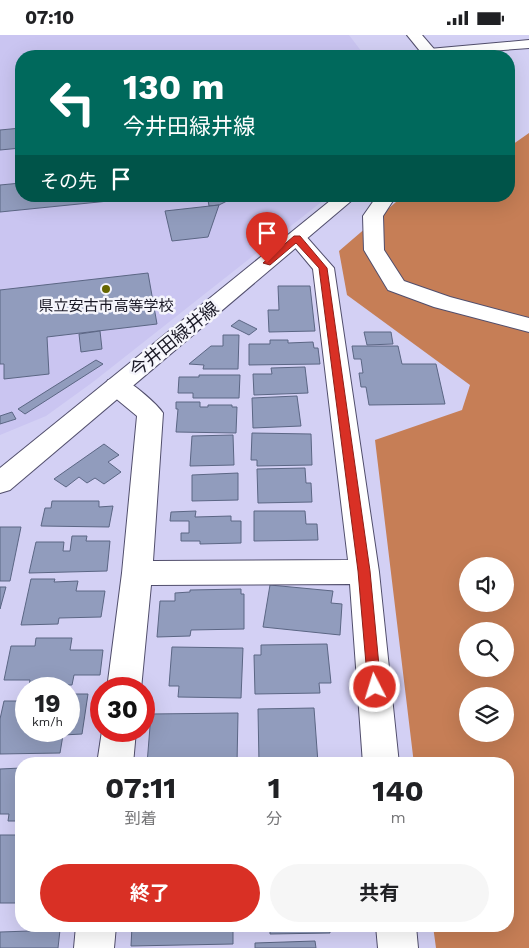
<!DOCTYPE html>
<html lang="ja">
<meta charset="utf-8">
<style>
:root{--surface:#fff;--page:#f6f6f6;--text:#202124;--muted:#757577;--accent:#d93025}
body{margin:0;font-family:"Work Sans","Noto Sans JP",sans-serif;background:var(--page);color:var(--text);height:100vh;display:flex;flex-direction:column;font-size:19px;white-space:nowrap}
*{box-sizing:border-box;margin:0}
p{font-size:16px;color:var(--muted)}
.icon{flex:none;width:28px;height:28px;fill:none;stroke:currentColor;stroke-width:2;stroke-linecap:round;stroke-linejoin:round}
.map{position:relative;flex:1;overflow:hidden}
.details{position:absolute;left:15px;top:722px;width:499px;height:175px;display:flex;flex-direction:column;background:var(--surface);border-radius:20px;box-shadow:0 5px 20px #0002}
.details>*{flex:none}
.banner{position:absolute;left:15px;top:15px;width:500px;height:152px;border-radius:20px;box-shadow:0 5px 20px #0002;background:#00695c;color:#fff;overflow:hidden}
.buttons{position:absolute;left:459px;top:522px;display:grid;gap:10px}
.buttons a{display:grid;place-items:center;width:55px;height:55px;border-radius:50%;background:var(--surface);box-shadow:0 5px 20px #0002;font-size:25px}
.speed{position:absolute;left:15px;top:642px;display:flex;gap:10px;font-size:25px;font-weight:700;text-align:center}
.speed>*{display:grid;place-content:center;width:65px;height:65px;border-radius:50%;background:var(--surface);box-shadow:0 5px 20px #0002;line-height:1}
.speed small{font-size:12px;font-weight:400}
.speed .limit{border:8px solid #d22;background:#fff;color:#111}
.pin{position:absolute;display:grid;place-items:center;width:42px;height:42px;color:#fff;margin:-51px -21px;border-radius:50% 50% 50% 0;rotate:-45deg;box-shadow:0 0 5px #0007}
.pin .icon{rotate:45deg}
.me{position:absolute;width:55px;margin:-28px;rotate:355deg;stroke-linejoin:round;filter:drop-shadow(0 0 4px #0008)}
.turn{display:flex;align-items:center;gap:18px;height:105px;padding:0 25px;font-size:22px}
.turn .icon{width:65px;height:65px;stroke-width:2.5}
.turn b{display:block;font-size:35px;line-height:42px}
.then{display:flex;align-items:center;height:48px;padding:0 25px;background:#0003;gap:10px;font-size:19px}
.eta{display:flex;justify-content:space-evenly;align-items:center;height:85px;text-align:center}
.eta b{font-size:30px;font-weight:700;line-height:35px}
.cta{display:flex;gap:10px;margin-top:auto;padding:10px 25px}
.cta a{flex:1;height:58px;border-radius:30px;background:var(--accent);color:#fff;font-size:20px;font-weight:700;line-height:58px;text-align:center}
.cta a+a{background:var(--page);color:var(--text)}
.status{display:flex;justify-content:space-between;align-items:center;height:35px;padding:0 25px;background:var(--surface);direction:ltr}
.status svg{height:14px;fill:currentColor}
.map>svg:first-child{display:block}
.built{fill:#cac5f1}
.forest{fill:#c67e56;fill-rule:evenodd}
.building{fill:#919cbd;stroke:#5b6684}
.lines{fill:none;stroke-linecap:round;stroke-linejoin:round}
.street-casing{stroke:#514e6c;stroke-width:2}
.secondary-casing{stroke:#514e6c;stroke-width:2}
.street{fill:#fff;fill-rule:evenodd}
.secondary{fill:#fff;fill-rule:evenodd}
.route{fill:#d93025;stroke:#8d1f18}
.poi-dot{fill:#660;stroke:#f5f5fc;stroke-width:2}
.labels{text-anchor:middle;dominant-baseline:central;stroke-width:5;stroke-linejoin:round;paint-order:stroke}
.far-poi-label{font-size:15px;fill:#181724;stroke:#f5f5fc}
.street-label{font-size:18px;fill:#181724;stroke:#f5f5fc}
</style>
<div class="status"><b>07:10</b><svg viewBox="0 0 49 12"><path d="M0 12V9h3v3zM5 12V6h3v6zM10 12V3h3v9zM15 12V0h3v12zM26 1h20v11H26zM47 4h2v5h-2z"/></svg></div>
<div class="map">
<svg width="529" height="913" viewBox="0 0 529 913">
<rect width="100%" height="100%" fill="#d3d0f4"/>
<path class="built" d="M0,0H349L365,21H21V161H329L93,347L46,381L0,400Z"/>
<path class="forest" d="M529,98V913H436L433,891H508V729H414L375,405L462,375L470,350L347,260L339,216L403,161H509V112ZM468,531H505V569H468ZM468,596H505V634H468ZM468,661H505V699H468Z"/>
<g class="building">
<path d="M21,93V113L0,115V95Z"/>
<path d="M21,148V161H158L0,177V150Z"/>
<path d="M222,161H237L219,170L209,171L208,165Z"/>
<path d="M219,170L208,202L172,206L165,176Z"/>
<path d="M148,238L157,289L47,302L49,339L4,344V329H0V255Z"/>
<path d="M278,251H310L315,296L269,297L268,275H279Z"/>
<path d="M239,285L257,294L249,300L231,291Z"/>
<path d="M100,296L102,314L81,317L79,299Z"/>
<path d="M364,297H391L393,309L367,310Z"/>
<path d="M223,300H239L238,334H203L204,330L189,329L211,311H223Z"/>
<path d="M270,305H288V308L313,307L314,313H318L320,329L249,330V309H270Z"/>
<path d="M352,311H398L402,329H436L445,369L369,370L366,352H361L359,338H363L361,324H354Z"/>
<path d="M96,325L103,329L25,379L18,374Z"/>
<path d="M305,332L308,358L254,360L253,339H272L271,333Z"/>
<path d="M199,340H240L239,363H193V358H178L179,342H199Z"/>
<path d="M297,361L301,391L253,393L252,363Z"/>
<path d="M176,367H200V372H208V370H232V372H237L236,398L176,397L178,374H176Z"/>
<path d="M12,377L16,384L0,389V381Z"/>
<path d="M252,398L311,399L312,430L257,431V425H251Z"/>
<path d="M233,400L234,430L190,431L192,401Z"/>
<path d="M104,409L119,420L108,427L121,437L104,449L95,443L87,448L79,442L66,452L54,444Z"/>
<path d="M305,433L306,448H311L312,467L258,468L257,434Z"/>
<path d="M238,438V465L192,466V440Z"/>
<path d="M52,466H99V472L113,471L109,492L41,491L45,473H51Z"/>
<path d="M196,476L195,482L231,481V486H241V508L200,509V506H181V498H189V486H170L171,477Z"/>
<path d="M254,476H305L306,489H317L318,505L254,506Z"/>
<path d="M0,492H21L10,546H0Z"/>
<path d="M72,501H87L86,506H110L107,536L29,538L36,507H64L63,516H70Z"/>
<path d="M31,544H55L54,547L78,546L76,556H105L101,582L59,583L58,589L21,590Z"/>
<path d="M270,550L333,556L331,568L342,569L340,600L263,592Z"/>
<path d="M0,552H6L0,574Z"/>
<path d="M241,554V559H244V594L191,595L190,601L157,602L160,566H175V558L190,557V555Z"/>
<path d="M36,603H72L70,615H103L100,640H74L72,650H29L30,645H4L11,611H35Z"/>
<path d="M327,609L331,648H319L320,658L255,659L254,620H261V610Z"/>
<path d="M172,612L243,613L241,663L178,662L179,651H169Z"/>
<path d="M69,659H88L82,699L63,700L60,718L0,719V684L4,666H22L23,660H26V696H69Z"/>
<path d="M314,673L318,728L259,729L258,674Z"/>
<path d="M238,678L237,729H147L151,679Z"/>
<path d="M21,733V786H8L9,779H0V734Z"/>
<rect x="0" y="800" width="21" height="68"/>
<path d="M132,891H233V909L131,911Z"/>
<path d="M264,891H330V898L270,899V895H264Z"/>
<path d="M60,895L58,913H0V897Z"/>
<path d="M315,906L316,913H255V908Z"/>
</g>
<g class="lines">
<g class="street-casing">
<g id="street">
<path d="M529,5V13L424,21L422,18L424,15L429,14Z"/>
<path d="M377,161H396L383,181L384,215L404,246L450,262L529,283V297L434,272L388,255L364,215L363,181Z"/>
<path d="M297,197L304,199L334,233L379,537L399,729H363L350,549L151,550L141,654H107L122,538L137,381L108,357L105,351L108,345C114,344 118,343 124,345C134,349 157,369 163,378L153,526L348,525L313,234L287,203L290,199Z"/>
<path d="M102,696H136L133,729H97Z"/>
<path d="M76,891H116L114,913H74Z"/>
<path d="M376,891H416L418,913H378Z"/>
</g>
</g>
<g class="secondary-casing">
<g id="secondary">
<path d="M407,0H422L440,21H424Z"/>
<path d="M336,161H357L10,455L0,458V433Z"/>
</g>
</g>
<use href="#street" class="street"/>
<use href="#secondary" class="secondary"/>
</g>
<path class="route" d="M294,201H300L327,233L370,536L381,652L379,656L375,658L370,656L368,652L358,536L319,233L296,208L270,230L263,228Z"/>
<circle class="poi-dot" cx="106" cy="254" r="5"/>
<g class="labels">
<g class="far-poi-label">
<text x="106" y="271">県立安古市高等学校</text>
</g>
<g class="street-label">
<text transform="translate(174 304) rotate(-39)">今井田緑井線</text>
</g>
</g>
</svg>
<div class="buttons">
<a><svg class="icon" aria-label="sound" viewBox="0 0 24 24"><path d="M4 9h4l5-4v14l-5-4H4zM17 9q2 3 0 6"/></svg></a>
<a><svg class="icon" aria-label="search" viewBox="0 0 24 24"><circle cx="10" cy="10" r="6"/><path d="M15 15l6 6"/></svg></a>
<a><svg class="icon" aria-label="layers" viewBox="0 0 24 24"><path d="M12 4l9 5-9 5-9-5zM3 14l9 5 9-5"/></svg></a>
</div>
<div class="speed"><div>19<small>km/h</small></div><div class="limit">30</div></div>
<div class="pin" style="left:267px;top:228px;background:#d93025"><svg class="icon" aria-label="arrive" viewBox="0 0 24 24"><path d="M6 21V4h12l-3 4 3 4H6"/></svg></div>
<svg class="me" style="left:375px;top:652px" viewBox="-20 -20 40 40"><circle r="17" fill="#d93025" stroke="#fff" stroke-width="3"/><path d="M0-11L8 9 0 5-8 9z" fill="#fff"/></svg>
<div class="banner">
<div class="turn"><svg class="icon" aria-label="left" viewBox="0 0 24 24"><path d="M17 20v-9H6M10 6l-5 5 5 5"/></svg><div><b>130 m</b>今井田緑井線</div></div>
<div class="then">その先<svg class="icon" aria-label="arrive" viewBox="0 0 24 24"><path d="M6 21V4h12l-3 4 3 4H6"/></svg></div>
</div>
<section class="details">
<div class="eta">
<div><b>07:11</b><p>到着</p></div>
<div><b>1</b><p>分</p></div>
<div><b>140</b><p>m</p></div>
</div>
<div class="cta"><a>終了</a><a>共有</a></div>
</section>
</div>
